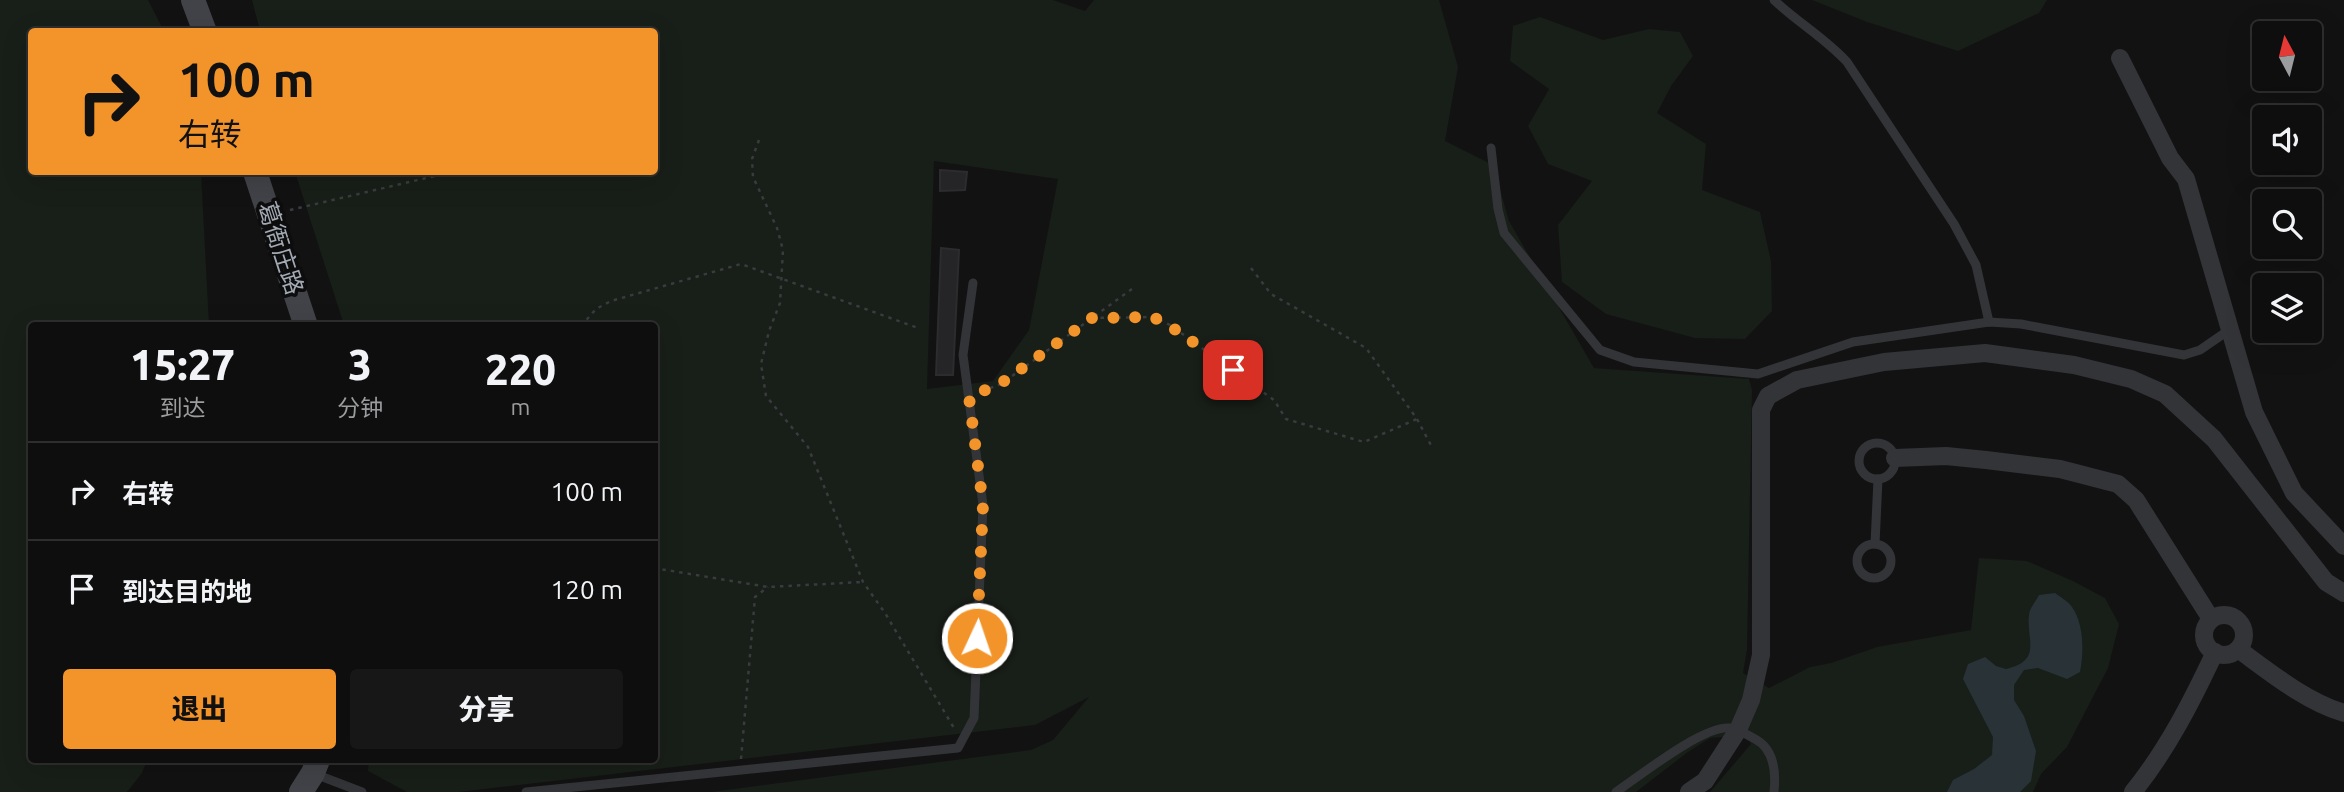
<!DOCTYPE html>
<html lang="zh">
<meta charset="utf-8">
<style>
:root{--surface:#0e0e0e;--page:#171717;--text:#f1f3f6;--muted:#9b9c9e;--line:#2e2e2e;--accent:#f3942a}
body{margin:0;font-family:Ubuntu,"Noto Sans SC",sans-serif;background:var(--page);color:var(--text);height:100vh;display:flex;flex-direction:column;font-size:26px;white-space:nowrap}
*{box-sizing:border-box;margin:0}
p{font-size:23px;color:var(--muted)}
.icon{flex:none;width:38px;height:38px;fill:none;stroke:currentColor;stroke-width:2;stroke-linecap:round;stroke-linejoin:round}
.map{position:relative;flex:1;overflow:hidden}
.drawer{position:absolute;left:28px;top:322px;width:630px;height:441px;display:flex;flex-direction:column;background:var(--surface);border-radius:7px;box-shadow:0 7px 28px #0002,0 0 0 2px var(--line)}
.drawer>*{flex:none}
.top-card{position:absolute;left:28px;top:28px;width:630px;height:147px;border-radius:7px;box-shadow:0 7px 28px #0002,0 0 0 2px var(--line);background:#f3942a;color:#111;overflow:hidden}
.needle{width:46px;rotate:353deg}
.fabs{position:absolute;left:2252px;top:21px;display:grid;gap:14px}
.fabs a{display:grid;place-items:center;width:70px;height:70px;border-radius:7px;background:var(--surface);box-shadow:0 7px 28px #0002,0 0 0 2px var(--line);font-size:35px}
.pin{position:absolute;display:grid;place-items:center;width:60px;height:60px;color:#fff;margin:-30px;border-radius:14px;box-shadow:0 4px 10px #0006}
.me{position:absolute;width:77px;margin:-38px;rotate:3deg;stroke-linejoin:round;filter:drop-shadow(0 0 5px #0008)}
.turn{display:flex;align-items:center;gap:24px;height:147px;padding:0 35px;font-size:32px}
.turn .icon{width:91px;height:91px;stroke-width:2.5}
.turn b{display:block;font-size:49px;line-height:60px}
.eta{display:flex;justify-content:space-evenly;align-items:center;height:119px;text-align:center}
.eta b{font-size:42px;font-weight:800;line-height:49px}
.cta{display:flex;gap:14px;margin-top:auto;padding:14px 35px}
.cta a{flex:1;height:80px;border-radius:7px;background:var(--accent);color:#111;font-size:28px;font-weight:800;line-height:80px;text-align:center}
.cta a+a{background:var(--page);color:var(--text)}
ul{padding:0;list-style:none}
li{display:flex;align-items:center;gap:21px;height:98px;padding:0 35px;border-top:2px solid var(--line)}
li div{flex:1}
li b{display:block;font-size:26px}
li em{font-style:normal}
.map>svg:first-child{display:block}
.green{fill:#181e18;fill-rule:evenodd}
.water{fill:#283237}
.building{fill:#252527;stroke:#2c2c2f;stroke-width:2}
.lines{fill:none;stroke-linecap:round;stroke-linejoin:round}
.path{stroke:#393b3f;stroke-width:2.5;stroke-dasharray:3.5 5;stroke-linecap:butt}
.lane{stroke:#333438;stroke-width:9}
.street{stroke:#333438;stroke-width:18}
.secondary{stroke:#414348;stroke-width:24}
.route{stroke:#f3942a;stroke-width:12;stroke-dasharray:0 21.6}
.labels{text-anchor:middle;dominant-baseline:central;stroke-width:7;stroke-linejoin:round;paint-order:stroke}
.street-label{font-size:24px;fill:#a3aab4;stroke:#0d0d0e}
</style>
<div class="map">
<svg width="2344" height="792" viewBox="0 0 2344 792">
<rect width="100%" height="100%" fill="#121213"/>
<g class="green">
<path d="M0,0H148L164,31L32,32V172H201L209,325L32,326V760H147L142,773L127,792H0Z"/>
<path d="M252,0H1053L1085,11L1094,0H1439L1458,67L1445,141L1493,165L1509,221L1594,368L1749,379L1752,390L1747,650L1743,673L1769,688L1810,667L1831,663L1877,647L1971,630L1979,558L2027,561L2073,581L2105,598L2119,624L2108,668L2067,747L2041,774L2033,792H1710L1751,744L1748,735L1710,738L1688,752L1636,792H711L1031,750L1053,740L1089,697L1035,725L459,792H407L368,771L369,760H654V326L344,325L295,172H654V32L260,31ZM934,161L1058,179L1029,330L993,381L927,389Z"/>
<path d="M1812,0H2047L2039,13L1958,51L1867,22Z"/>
<path d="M1540,17L1603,40L1649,29L1680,32L1693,56L1671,86L1657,113L1706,144L1702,190L1760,212L1771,261L1772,311L1745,339L1695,338L1606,314L1562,282L1558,225L1592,181L1548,164L1528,126L1549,89L1510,61L1513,26Z"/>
</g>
<path class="water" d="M2055,593C2060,597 2068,601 2072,607C2084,624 2084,652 2080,672L2067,679L2038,668L2024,670L2014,685V700L2024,716L2036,751L2031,781L2020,792H1947L1953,780L1974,769L1992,755L1993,737L1963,679L1968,664L1985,657L1996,666L2006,669C2043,660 2026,640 2029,615C2029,609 2036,601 2039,595Z"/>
<g class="building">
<path d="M940,170L967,172L965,190L940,191Z"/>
<path d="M941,248L959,250L953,375H936Z"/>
</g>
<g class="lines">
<g class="path">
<path d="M759,140L752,159L753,177L777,228L783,250L780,303L769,331L761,364L766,396L808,447L863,582L885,613L954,728"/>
<path d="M290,210L452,172"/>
<path d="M1251,268L1271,294L1366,348L1417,419L1433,449"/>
<path d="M1092,318L1153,317L1170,325L1274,400L1286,419L1364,442L1417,419"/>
<path d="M581,326L596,309L611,301L741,264L918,328"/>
<path d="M982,391L1001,384L1132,289"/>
<path d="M654,568L768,587L863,582"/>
<path d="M741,759L755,597L768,587"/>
</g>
<g class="lane">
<path d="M1774,0C1797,22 1825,38 1847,62L1954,224L1976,265L1989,322"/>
<path d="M1491,148L1498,209L1504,233L1600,350L1634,362L1758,374L1853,342L1989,322L2021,324L2184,355L2200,350L2229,330"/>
<circle cx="1877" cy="461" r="18"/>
<path d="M1875,544L1878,479"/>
<circle cx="1874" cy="561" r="17"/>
<path d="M315,774L362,792"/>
<path d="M526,792L958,748L974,718L983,505L963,355L973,283"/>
<path d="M1616,792C1640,776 1703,725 1730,728C1739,729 1747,735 1755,739C1774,749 1776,773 1774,792"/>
</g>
<g class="street">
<path d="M2120,58L2170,158L2186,179L2254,412L2294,493L2344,546"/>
<path d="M1895,458L1946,456L1986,460L2060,469L2118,484L2136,500L2211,619"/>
<circle cx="2224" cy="635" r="20"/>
<path d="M2238,649C2271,673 2305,701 2344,713"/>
<path d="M1689,792L1705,781L1738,730L1751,700L1761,655V410L1768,396L1797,380L1884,362L1985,353L2074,365L2131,379L2165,394L2214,439L2326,582L2344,593"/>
<path d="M2133,792C2167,750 2192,701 2215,652"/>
</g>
<g class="secondary">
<path d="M193,0L205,32"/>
<path d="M255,172L306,326"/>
<path d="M301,792L313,773L318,760"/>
</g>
</g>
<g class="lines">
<path class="route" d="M977,638L983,505L969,397L1000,384L1092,318L1153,317L1170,326L1233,370"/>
</g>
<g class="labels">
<g class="street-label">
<text transform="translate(281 248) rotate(72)">葛衙庄路</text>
</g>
</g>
</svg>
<div class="fabs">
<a><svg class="needle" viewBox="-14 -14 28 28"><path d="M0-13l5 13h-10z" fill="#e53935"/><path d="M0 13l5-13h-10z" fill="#9b9c9e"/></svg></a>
<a><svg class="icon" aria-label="sound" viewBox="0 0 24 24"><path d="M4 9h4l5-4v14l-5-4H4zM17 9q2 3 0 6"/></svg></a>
<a><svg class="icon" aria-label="search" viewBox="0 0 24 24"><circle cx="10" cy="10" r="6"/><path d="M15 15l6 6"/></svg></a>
<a><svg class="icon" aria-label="layers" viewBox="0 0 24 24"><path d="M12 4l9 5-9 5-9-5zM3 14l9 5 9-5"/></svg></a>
</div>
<div class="pin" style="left:1233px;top:370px;background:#d93025"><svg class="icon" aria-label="arrive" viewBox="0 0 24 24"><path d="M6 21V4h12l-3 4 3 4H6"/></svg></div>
<svg class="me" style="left:977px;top:638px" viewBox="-20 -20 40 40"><circle r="17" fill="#f3942a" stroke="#fff" stroke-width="3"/><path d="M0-11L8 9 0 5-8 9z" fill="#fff"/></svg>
<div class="top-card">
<div class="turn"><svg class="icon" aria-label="right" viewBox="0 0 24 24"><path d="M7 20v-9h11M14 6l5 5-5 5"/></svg><div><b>100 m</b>右转</div></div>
</div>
<section class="drawer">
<div class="eta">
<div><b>15:27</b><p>到达</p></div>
<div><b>3</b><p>分钟</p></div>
<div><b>220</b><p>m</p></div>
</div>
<ul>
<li><svg class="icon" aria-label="right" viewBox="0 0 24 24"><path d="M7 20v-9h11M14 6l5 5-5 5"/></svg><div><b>右转</b></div><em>100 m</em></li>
<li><svg class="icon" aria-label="arrive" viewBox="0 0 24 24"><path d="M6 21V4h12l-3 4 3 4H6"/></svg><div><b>到达目的地</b></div><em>120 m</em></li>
</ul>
<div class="cta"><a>退出</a><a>分享</a></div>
</section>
</div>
